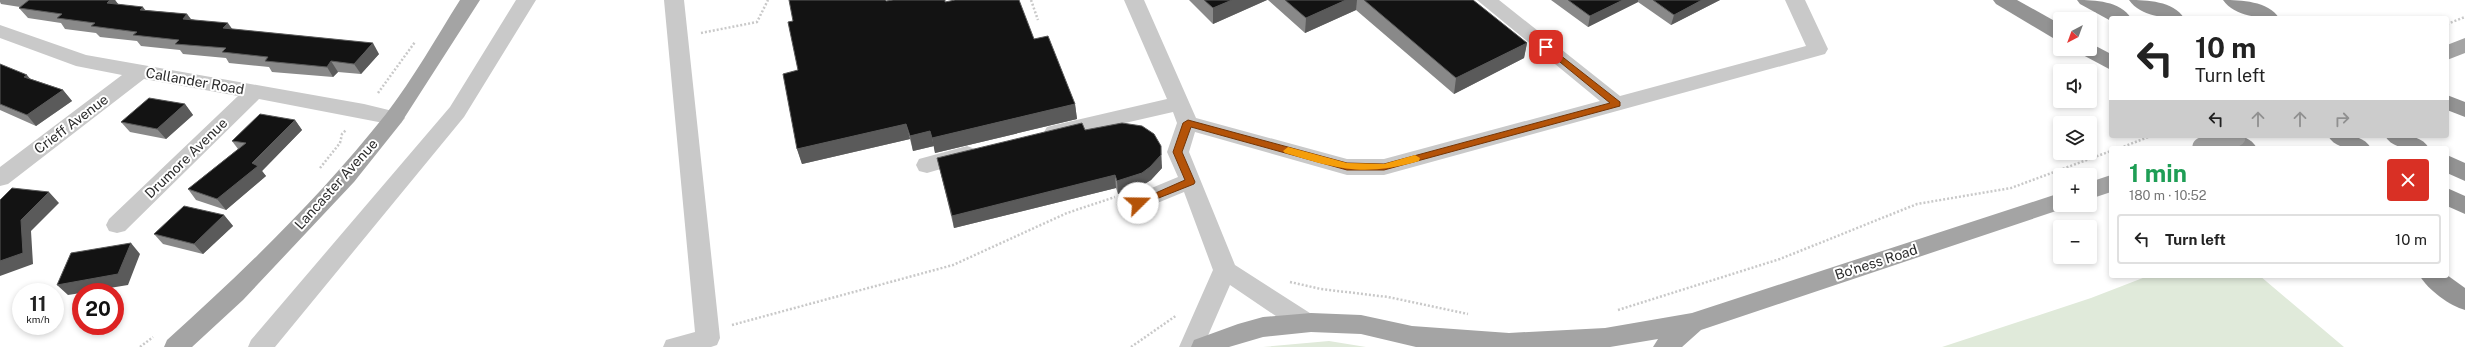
<!DOCTYPE html>
<meta charset="utf-8">
<style>
:root{--surface:#fff;--page:#f2f2f2;--text:#222;--muted:#767676;--line:#e0e0e0}
body{margin:0;font-family:"Public Sans",sans-serif;background:var(--page);color:var(--text);height:100vh;display:flex;flex-direction:column;font-size:15px;white-space:nowrap}
*{box-sizing:border-box;margin:0}
p{font-size:13px;color:var(--muted)}
.icon{flex:none;width:22px;height:22px;fill:none;stroke:currentColor;stroke-width:2;stroke-linecap:round;stroke-linejoin:round}
.map{position:relative;flex:1;overflow:hidden}
.panel{position:absolute;left:2109px;top:146px;width:340px;height:132px;display:flex;flex-direction:column;background:var(--surface);border-radius:4px;box-shadow:0 2px 6px #0003}
.panel>*{flex:none}
.top-card{position:absolute;left:2109px;top:16px;width:340px;height:122px;border-radius:4px;box-shadow:0 2px 6px #0003;background:#fff;color:var(--text);overflow:hidden}
.needle{width:26px;rotate:221deg}
.tools{position:absolute;left:2053px;top:12px;display:grid;gap:8px}
.tools a{display:grid;place-items:center;width:44px;height:44px;border-radius:4px;background:var(--surface);box-shadow:0 2px 6px #0003;font-size:20px}
.speed{position:absolute;left:12px;top:283px;display:flex;gap:8px;font-size:20px;font-weight:700;text-align:center}
.speed>*{display:grid;place-content:center;width:52px;height:52px;border-radius:50%;background:var(--surface);box-shadow:0 2px 6px #0003;line-height:1}
.speed small{font-size:10px;font-weight:400}
.speed .limit{border:6px solid #d22;background:#fff;color:#111}
.pin{position:absolute;display:grid;place-items:center;width:34px;height:34px;color:#fff;margin:-17px;border-radius:8px;box-shadow:0 2px 6px #0006}
.me{position:absolute;width:44px;margin:-22px;rotate:68deg;stroke-linejoin:round;filter:drop-shadow(0 0 3px #0008)}
.turn{display:flex;align-items:center;gap:14px;height:84px;padding:0 20px;font-size:18px}
.turn .icon{width:52px;height:52px;stroke-width:2.5}
.turn b{display:block;font-size:28px;line-height:34px}
.lanes{display:flex;align-items:center;height:38px;padding:0 20px;background:#0003;justify-content:center;gap:20px;direction:ltr}
.lanes .off{opacity:.35}
.round{display:grid;place-items:center;flex:none;width:42px;height:42px;border-radius:4px;background:var(--page)}
.head{display:flex;align-items:center;justify-content:space-between;height:68px;padding:0 20px}
h1{font-size:24px;font-weight:700;line-height:30px;color:#1e9e55}
ul{padding:0;list-style:none}
li{display:flex;align-items:center;gap:12px;height:50px;margin:0 8px 6px;padding:0 12px;border:2px solid var(--line);border-radius:4px}
li div{flex:1}
li b{display:block;font-size:15px}
li em{font-style:normal}
.map>svg:first-child{display:block}
.green{fill:#e0eada}
.lines{fill:none;stroke-linecap:round;stroke-linejoin:round}
.path{stroke:#c9c9c9;stroke-width:2.5;stroke-dasharray:2 2;stroke-linecap:butt}
.minor{fill:#c9c9c9;fill-rule:evenodd}
.major{fill:#a4a4a4;fill-rule:evenodd}
.highway{fill:#939393;fill-rule:evenodd}
.major-bridge{stroke:#a4a4a4;stroke-width:22}
.wall{fill:#898989}
.shaded-wall{fill:#5a5a5a}
.building{fill:#131313;stroke:#5a5a5a}
.route{fill:#b45309;stroke:#753606}
.slow{fill:#f59e0b}
.labels{text-anchor:middle;dominant-baseline:central;stroke-width:4;stroke-linejoin:round;paint-order:stroke}
.street-label{font-size:14px;fill:#2c2c2c;stroke:#fff}
</style>
<div class="map">
<svg width="2465" height="347" viewBox="0 0 2465 347">
<rect width="100%" height="100%" fill="#fff"/>
<g class="green">
<path d="M2148,276H2260L2344,347H1942L2091,298Z"/>
<path d="M1329,341L1366,347H1263Z"/>
</g>
<g class="lines">
<g class="path">
<path d="M1031,0L1038,20"/>
<path d="M2447,24L2465,17"/>
<path d="M701,33L757,22L768,0"/>
<path d="M378,93L415,42"/>
<path d="M2120,148L2151,136"/>
<path d="M320,168L340,143L342,134L346,130"/>
<path d="M1290,282L1321,289L1388,297L1468,314"/>
<path d="M1618,310L1780,259L1917,204L2011,188L2111,151"/>
<path d="M732,325L953,265L1067,213L1115,197"/>
<path d="M140,347L153,337"/>
<path d="M1131,347L1177,315"/>
</g>
<g class="minor">
<path d="M516,0H536L464,117L275,347H248L251,340L450,107Z"/>
<path d="M664,0H684L720,338L717,345L711,347H663L666,340L695,332Z"/>
<path d="M1124,0H1144L1196,118L1347,159H1384L1600,101L1477,0H1499L1620,96L1806,46L1785,0H1805L1828,49L1825,54L1384,175H1347L1195,132L1189,152L1235,265L1313,315L1316,322L1313,329L1304,332L1295,329L1230,285L1203,347H1179L1213,270L1184,192L1138,211L1130,209L1127,203L1130,197L1178,177L1167,152L1177,123L1173,112L1055,139L1047,137L1044,132L1047,127L1055,125L1167,99Z"/>
<path d="M0,25L86,55L364,104L401,113L405,118L401,123L394,125L259,99L125,231L117,233L109,231L106,225L109,219L238,96L144,79L8,184L0,186V167L122,75L76,66L0,38Z"/>
<path d="M967,146L975,149L978,154L975,159L927,173L919,171L916,165L919,159Z"/>
</g>
<g class="major">
<path d="M460,0H480L401,123L354,182L243,300L192,347H164L167,340C245,270 321,196 386,114C413,79 436,38 460,0Z"/>
<path d="M2465,38V53L2447,60V45Z"/>
<path d="M2111,175V192L2090,199V182Z"/>
<path d="M2060,193V205H2069L2068,207L1701,330L1682,347H1653L1658,339L1610,347H1416L1361,334L1311,332L1263,337L1229,347H1191L1194,340L1238,324L1263,317L1311,313L1361,315L1412,326L1509,333L1605,328L1692,313Z"/>
</g>
<g class="highway">
<path d="M1993,0H2017L2060,24V39L2053,38L1996,4Z"/>
<path d="M2077,0C2095,0 2120,1 2131,18H2111V21L2080,4Z"/>
<path d="M2129,0C2147,0 2173,1 2184,18C2166,18 2141,17 2129,0Z"/>
<path d="M2223,0C2241,0 2268,1 2279,18C2261,18 2235,17 2223,0Z"/>
<path d="M2090,43L2111,54V70L2081,54L2078,49H2090Z"/>
<path d="M2447,95L2465,102V117L2447,110Z"/>
<path d="M2218,136C2234,136 2248,133 2257,148H2231Z"/>
<path d="M2328,136C2344,136 2362,133 2371,148C2355,148 2337,151 2328,136Z"/>
<path d="M2385,136C2401,136 2420,133 2429,148C2413,148 2394,151 2385,136Z"/>
<path d="M2447,155L2465,163V181L2447,173Z"/>
<path d="M2447,188L2465,196V214L2447,206Z"/>
<path d="M2447,275L2465,288V310C2450,306 2428,290 2420,276Z"/>
</g>
<path class="major-bridge" d="M2203,148L2235,136"/>
</g>
<g class="wall">
<path d="M0,0H115L118,4L146,10L187,14L191,19L232,29L379,54L361,74L338,72L333,77L272,72L269,67L229,63L226,58L183,54L180,50L141,46L137,41L100,37L96,33L65,29L61,23L28,18L19,8L20,7L1,4L0,2Z"/>
<path d="M1189,0H1267L1213,24Z"/>
<path d="M1268,0H1473L1527,43L1524,58L1454,94L1356,10L1305,33Z"/>
<path d="M1551,0H1720L1671,25L1638,2L1588,27Z"/>
<path d="M886,1L945,2L1034,39L1075,104L1077,119L935,153L934,146L913,151L910,139L802,164L797,149L798,70Z"/>
<path d="M0,64L31,79L63,90L72,101L36,126L0,110Z"/>
<path d="M185,104L193,115L166,139L130,132L121,122Z"/>
<path d="M295,120L302,130L262,171L266,176L226,210L196,200L188,189L238,149L232,141Z"/>
<path d="M937,158L1162,168L1151,180L1143,185L1118,194L1116,188L954,228Z"/>
<path d="M224,215L233,226L203,254L163,244L154,234Z"/>
</g>
<g class="shaded-wall">
<path d="M110,0H115L121,8L107,3Z"/>
<path d="M1232,0H1267L1213,24V8Z"/>
<path d="M1346,0H1357L1356,10L1305,33L1306,18Z"/>
<path d="M1623,0H1638V2L1588,27L1590,16Z"/>
<path d="M1702,0H1720L1671,25L1674,15Z"/>
<path d="M143,7L151,18L140,10Z"/>
<path d="M187,14L195,25L183,19Z"/>
<path d="M228,23L235,33L223,28Z"/>
<path d="M373,43L379,54L361,74L354,64Z"/>
<path d="M1527,43L1524,58L1454,94L1456,78Z"/>
<path d="M331,61L338,72L333,77L327,67Z"/>
<path d="M27,75L36,86L24,77Z"/>
<path d="M63,90L72,101L36,126L27,115Z"/>
<path d="M185,104L193,115L166,139L157,129Z"/>
<path d="M1075,104L1077,119L935,153L932,138Z"/>
<path d="M295,120L302,130L262,171L266,176L226,210L217,199Z"/>
<path d="M906,124L910,139L802,164L797,149Z"/>
<path d="M930,131L934,146L913,151L910,136Z"/>
<path d="M1161,146L1162,168L1151,180L1143,185L1118,194L1117,181Z"/>
<path d="M1115,175L1116,188L954,228L952,216Z"/>
<path d="M49,192L59,203L31,231L33,264L0,276V261L21,220Z"/>
<path d="M224,215L233,226L203,254L194,244Z"/>
<path d="M131,243L140,254L128,285L85,292H81V293L68,295L57,285Z"/>
</g>
<g class="building">
<path d="M29,0H110L107,3L143,7L140,10L187,14L183,19L228,23L223,28L373,43L354,64L331,61L327,67L265,61L268,57L222,52L226,48L175,44L179,40L133,35L137,32L91,26L95,23L57,18L62,14L19,8Z"/>
<path d="M789,0H885L886,1L893,0H945V2L955,0H1019L1034,39L1048,36L1075,104L932,138L930,131L910,136L906,124L797,149L783,74L798,70L788,22L793,21Z"/>
<path d="M1204,0H1232L1213,8Z"/>
<path d="M1285,0H1346L1306,18Z"/>
<path d="M1364,0H1473L1527,43L1456,78Z"/>
<path d="M1568,0H1623L1590,16Z"/>
<path d="M1653,0H1702L1674,15Z"/>
<path d="M0,64L27,75L24,77L63,90L27,115L0,104Z"/>
<path d="M149,98L185,104L157,129L121,122Z"/>
<path d="M260,114L295,120L252,163L258,166L217,199L188,189L246,143L232,141Z"/>
<path d="M1082,123L1085,130L1122,123L1142,126L1154,134L1161,146V155L1150,167L1142,173L1117,181L1115,175L952,216L937,158Z"/>
<path d="M12,188L49,192L21,220L23,253L0,261V200Z"/>
<path d="M184,206L224,215L194,244L154,234Z"/>
<path d="M131,243L118,274L57,285L71,253Z"/>
</g>
<path class="route" d="M1546,44L1620,102V106L1384,170H1347L1191,127L1182,152L1195,182L1194,184L1141,205L1138,206L1133,203L1185,180L1173,152L1183,123L1188,120L1347,163L1384,164L1610,103L1544,49L1542,47Z"/>
<path class="slow" d="M1288,147L1347,163L1384,164L1415,155L1420,158L1419,161C1363,177 1338,169 1285,153L1283,151Z"/>
<g class="labels">
<g class="street-label">
<text transform="translate(195 81) rotate(10)">Callander Road</text>
<text transform="translate(71 124) rotate(-37)">Crieff Avenue</text>
<text transform="translate(186 158) rotate(-44)">Drumore Avenue</text>
<text transform="translate(336 184) rotate(-48)">Lancaster Avenue</text>
<text transform="translate(1876 262) rotate(-18)">Bo'ness Road</text>
</g>
</g>
</svg>
<div class="tools">
<a><svg class="needle" viewBox="-14 -14 28 28"><path d="M0-13l5 13h-10z" fill="#e53935"/><path d="M0 13l5-13h-10z" fill="#767676"/></svg></a>
<a><svg class="icon" aria-label="sound" viewBox="0 0 24 24"><path d="M4 9h4l5-4v14l-5-4H4zM17 9q2 3 0 6"/></svg></a>
<a><svg class="icon" aria-label="layers" viewBox="0 0 24 24"><path d="M12 4l9 5-9 5-9-5zM3 14l9 5 9-5"/></svg></a>
<a>+</a>
<a>−</a>
</div>
<div class="speed"><div>11<small>km/h</small></div><div class="limit">20</div></div>
<div class="pin" style="left:1546px;top:47px;background:#d93025"><svg class="icon" aria-label="arrive" viewBox="0 0 24 24"><path d="M6 21V4h12l-3 4 3 4H6"/></svg></div>
<svg class="me" style="left:1138px;top:203px" viewBox="-20 -20 40 40"><circle r="19" fill="#fff"/><path d="M0-13L10 11 0 6-10 11z" fill="#b45309"/></svg>
<div class="top-card">
<div class="turn"><svg class="icon" aria-label="left" viewBox="0 0 24 24"><path d="M17 20v-9H6M10 6l-5 5 5 5"/></svg><div><b>10 m</b>Turn left</div></div>
<div class="lanes"><svg class="icon" aria-label="left" viewBox="0 0 24 24"><path d="M17 20v-9H6M10 6l-5 5 5 5"/></svg><svg class="icon off" aria-label="ahead" viewBox="0 0 24 24"><path d="M12 20V5M6 11l6-6 6 6"/></svg><svg class="icon off" aria-label="ahead" viewBox="0 0 24 24"><path d="M12 20V5M6 11l6-6 6 6"/></svg><svg class="icon off" aria-label="right" viewBox="0 0 24 24"><path d="M7 20v-9h11M14 6l5 5-5 5"/></svg></div>
</div>
<section class="panel">
<div class="head"><div><h1>1 min</h1><p>180 m · 10:52</p></div><a class="round" style="background:#d93025;color:#fff"><svg class="icon" aria-label="close" viewBox="0 0 24 24"><path d="M6 6l12 12M18 6L6 18"/></svg></a></div>
<ul>
<li><svg class="icon" aria-label="left" viewBox="0 0 24 24"><path d="M17 20v-9H6M10 6l-5 5 5 5"/></svg><div><b>Turn left</b></div><em>10 m</em></li>
</ul>
</section>
</div>
